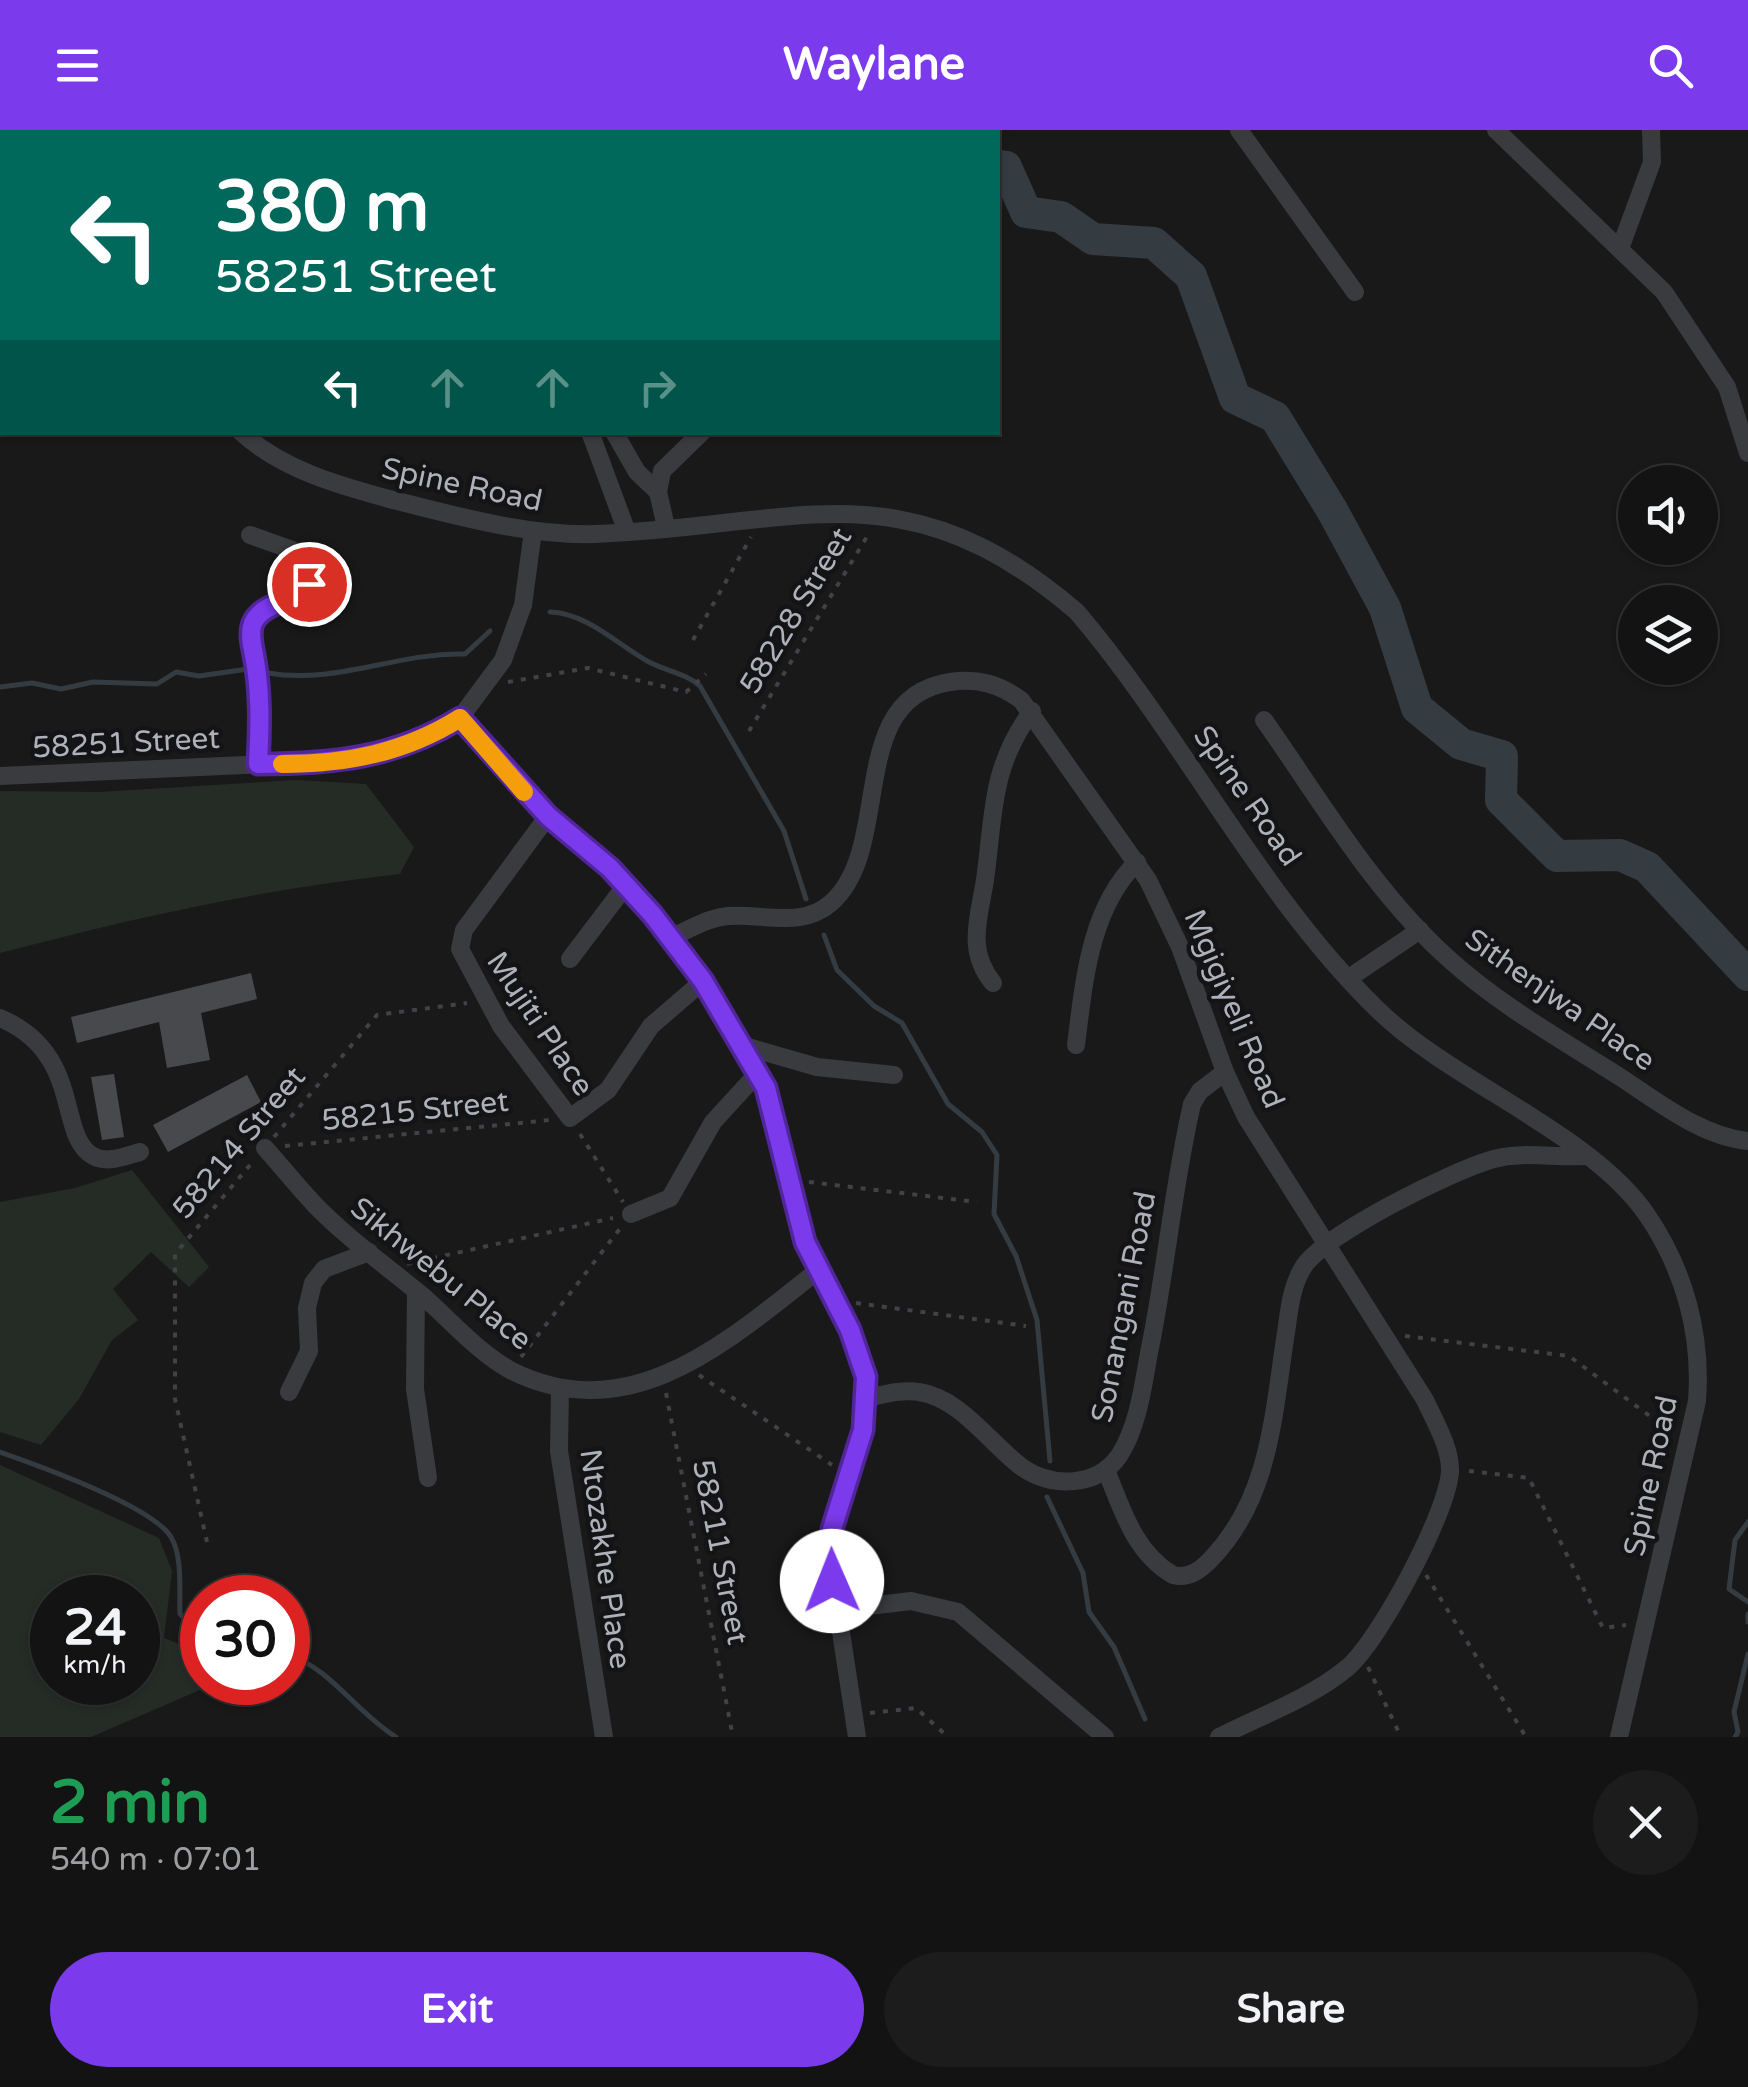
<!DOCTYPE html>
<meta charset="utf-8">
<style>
:root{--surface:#131314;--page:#1c1c1d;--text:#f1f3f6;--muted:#9d9ea0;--line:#323234;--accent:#7c3aed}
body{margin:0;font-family:"Varela Round",sans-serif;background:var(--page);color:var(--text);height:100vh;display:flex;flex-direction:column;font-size:38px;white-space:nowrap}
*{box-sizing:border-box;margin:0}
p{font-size:32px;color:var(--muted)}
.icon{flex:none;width:55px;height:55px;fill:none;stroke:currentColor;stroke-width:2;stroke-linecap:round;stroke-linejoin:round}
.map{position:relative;height:1607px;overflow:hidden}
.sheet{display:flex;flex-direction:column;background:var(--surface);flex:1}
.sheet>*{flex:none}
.banner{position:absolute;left:0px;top:0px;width:1000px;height:305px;box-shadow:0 2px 8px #0004,0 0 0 2px var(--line);background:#00695c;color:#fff;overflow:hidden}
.buttons{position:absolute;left:1618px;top:335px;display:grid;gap:20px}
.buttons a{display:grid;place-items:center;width:100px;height:100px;border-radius:50%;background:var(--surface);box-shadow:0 2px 8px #0004,0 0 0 2px var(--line);font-size:50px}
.speed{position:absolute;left:30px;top:1445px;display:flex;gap:20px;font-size:50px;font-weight:700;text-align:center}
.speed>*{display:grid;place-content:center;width:130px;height:130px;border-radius:50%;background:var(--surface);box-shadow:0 2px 8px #0004,0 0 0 2px var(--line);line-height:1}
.speed small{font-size:25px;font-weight:400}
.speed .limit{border:15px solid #d22;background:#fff;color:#111}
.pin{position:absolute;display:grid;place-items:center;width:85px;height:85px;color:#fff;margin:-42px;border:5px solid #fff;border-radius:50%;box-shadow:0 2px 10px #0007}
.me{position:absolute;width:110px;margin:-55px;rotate:359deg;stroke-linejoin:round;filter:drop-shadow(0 0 8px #0008)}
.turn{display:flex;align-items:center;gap:35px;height:210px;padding:0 50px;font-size:45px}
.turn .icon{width:130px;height:130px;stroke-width:2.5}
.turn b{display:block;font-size:70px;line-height:85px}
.lanes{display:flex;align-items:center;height:95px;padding:0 50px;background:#0003;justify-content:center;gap:50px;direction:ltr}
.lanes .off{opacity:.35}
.round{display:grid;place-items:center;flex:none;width:105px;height:105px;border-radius:52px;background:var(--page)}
.headline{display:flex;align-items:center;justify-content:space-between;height:170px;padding:0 50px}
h1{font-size:60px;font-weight:800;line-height:75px;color:#1e9e55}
.action{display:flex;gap:20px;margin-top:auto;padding:20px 50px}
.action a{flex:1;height:115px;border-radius:60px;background:var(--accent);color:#fff;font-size:40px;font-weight:800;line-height:115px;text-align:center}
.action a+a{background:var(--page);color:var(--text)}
header{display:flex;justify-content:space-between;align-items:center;height:130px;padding:0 50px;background:var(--accent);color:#fff;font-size:45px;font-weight:800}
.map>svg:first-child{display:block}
.green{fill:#252c26;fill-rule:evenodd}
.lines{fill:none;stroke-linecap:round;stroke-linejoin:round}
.stream{stroke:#343c42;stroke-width:5}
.river{stroke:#343c42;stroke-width:32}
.building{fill:#48494d}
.path{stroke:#404246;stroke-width:4;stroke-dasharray:5 8;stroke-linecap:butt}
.minor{stroke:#3a3b3f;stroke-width:18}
.route-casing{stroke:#51269a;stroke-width:25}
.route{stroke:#7c3aed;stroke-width:18}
.slow{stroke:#f59e0b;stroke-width:18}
.labels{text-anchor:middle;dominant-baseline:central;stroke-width:9;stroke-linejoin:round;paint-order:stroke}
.street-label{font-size:30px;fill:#adb1b9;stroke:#141416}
</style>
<header><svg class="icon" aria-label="menu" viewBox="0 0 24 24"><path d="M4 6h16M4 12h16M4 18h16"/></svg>Waylane<svg class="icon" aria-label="search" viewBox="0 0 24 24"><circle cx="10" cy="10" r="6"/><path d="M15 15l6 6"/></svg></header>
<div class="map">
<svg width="1748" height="1607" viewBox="0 0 1748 1607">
<rect width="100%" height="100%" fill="#19191a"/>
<g class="green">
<path d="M296,650L366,654L414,717L400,744C263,759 133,788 0,823V661L99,662Z"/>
<path d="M132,1040L209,1137L189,1157L151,1122L113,1159L138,1190L112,1210L79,1269L41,1315L0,1302V1072L75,1058Z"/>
<path d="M0,1335L159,1408L172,1441L164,1508L202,1523V1552L216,1553L91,1607H0ZM52,1468H138V1552H52Z"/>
</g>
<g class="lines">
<g class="stream">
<path d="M550,482C587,483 618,515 649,532C666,541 685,543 700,556L784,701L806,769"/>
<path d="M268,543C335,555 399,522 465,524L490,501"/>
<path d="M0,557L32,553L61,559L93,552L157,554L176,542L199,546L248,539"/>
<path d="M824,805L837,840L874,876L902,893L948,974L982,1002L997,1025L994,1084L1016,1126L1037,1190L1050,1331"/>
<path d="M0,1322C37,1335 152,1376 171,1407C183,1427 179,1461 180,1484L202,1505"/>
<path d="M1047,1367L1083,1443L1089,1482L1114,1517L1145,1589"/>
<path d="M1748,1392L1735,1410L1729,1459L1748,1472"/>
<path d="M1748,1484V1492"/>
<path d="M288,1524C332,1540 356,1582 396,1607"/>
<path d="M1735,1607L1738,1602L1734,1582L1748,1524"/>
</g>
<g class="river">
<path d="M933,0V2"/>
<path d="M998,36L1006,37L1026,82L1061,87L1093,109L1154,113L1191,146L1235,268L1275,287L1332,380L1385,478L1417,578L1461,614L1502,626L1501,670L1557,726L1620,725L1647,737L1748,845"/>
</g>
</g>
<g class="building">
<path d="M251,843L257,869L201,883L210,930L167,938L159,892L77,913L71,887Z"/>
<path d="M114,944L124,1007L102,1010L91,947Z"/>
<path d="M247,945L261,972L168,1022L153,995Z"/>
</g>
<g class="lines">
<g class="path">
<path d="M693,510L751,407"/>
<path d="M508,552L588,538L686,562L706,544"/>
<path d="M749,601L868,405"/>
<path d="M580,1004L623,1072"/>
<path d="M274,1007L377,885L467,873"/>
<path d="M285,1016L550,990"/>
<path d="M809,1052L977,1072"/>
<path d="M407,1134L613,1088"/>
<path d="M856,1173L1026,1196"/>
<path d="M1405,1206L1569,1226L1674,1304"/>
<path d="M521,1227L622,1096"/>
<path d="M699,1245L832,1335"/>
<path d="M666,1263L733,1607"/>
<path d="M1469,1341L1529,1348L1603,1498L1626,1495"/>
<path d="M207,1412L175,1269V1124L255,1029"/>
<path d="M1426,1445L1526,1607"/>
<path d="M1368,1537L1401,1607"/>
<path d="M870,1583L916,1578L948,1607"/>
</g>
<g class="minor">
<path d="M5,0L8,2"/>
<path d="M1239,0L1355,162"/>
<path d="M1496,0L1664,162L1727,257L1748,323"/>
<path d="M147,2L148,0"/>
<path d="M0,70L2,68"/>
<path d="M1621,116L1652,32L1651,0"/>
<path d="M241,302C282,340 341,356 393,370C458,386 527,406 595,404C796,397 902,332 1077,482C1184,608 1259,764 1378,880C1453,953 1591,1003 1647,1085C1685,1141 1702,1205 1697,1271L1619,1607"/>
<path d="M590,302L627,402"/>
<path d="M614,302L637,342L658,362"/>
<path d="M666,397L658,362L662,341L702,302"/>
<path d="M250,405L298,422L314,436L301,465L270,477L253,492L251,506L261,574L258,635"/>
<path d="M460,588L548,686L610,738L651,784L703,851L766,958L805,1112L850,1200L866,1247L863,1300L838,1374L829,1423L857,1607"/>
<path d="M1264,590C1321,671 1375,764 1450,830C1501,876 1562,910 1620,947C1657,971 1702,1007 1748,1011"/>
<path d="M0,646L358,630L434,604L460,588L503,530L523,475L533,401"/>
<path d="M548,686L464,800L460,819L501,896L570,988L608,960L651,896L703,851"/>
<path d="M671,808C689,799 708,788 728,786C763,783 801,799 831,773C895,717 844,568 950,552C978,548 999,554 1021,570L1148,750L1180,817L1225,942L1246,987L1425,1270C1435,1292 1451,1318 1450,1342C1447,1384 1379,1511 1347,1538C1311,1568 1260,1586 1219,1607"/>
<path d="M570,829L626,755"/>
<path d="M1349,848L1420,800"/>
<path d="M993,853C966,820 979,788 985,750C994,685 990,638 1032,581"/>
<path d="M0,888C84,924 56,1005 93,1026C107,1034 126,1026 140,1022"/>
<path d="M741,915L817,937L894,945"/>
<path d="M1076,915C1084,853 1089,779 1137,732"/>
<path d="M265,1018C282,1037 298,1057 315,1075C348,1109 388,1137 425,1168C452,1192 480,1224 512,1241C631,1300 729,1210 816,1142"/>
<path d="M631,1084L670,1068L713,992L757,944"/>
<path d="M416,1161L415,1259L428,1348"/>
<path d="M560,1258L559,1321L604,1607"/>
<path d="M289,1262L309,1221L307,1178L313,1153L324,1139L369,1122"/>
<path d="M866,1268C882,1265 902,1259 919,1262C961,1268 991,1315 1023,1338C1053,1358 1097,1357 1119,1326C1138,1297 1143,1256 1149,1223C1166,1141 1173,1056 1192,974L1200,961L1225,942"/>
<path d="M1106,1340C1122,1379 1134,1422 1173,1445C1189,1449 1201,1440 1212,1428C1269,1368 1273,1288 1285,1209C1289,1185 1290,1157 1304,1136C1327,1103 1453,1040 1494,1029C1522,1021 1556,1028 1585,1026"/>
<path d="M835,1480L911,1471L958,1482L1105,1607"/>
</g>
</g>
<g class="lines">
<g class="route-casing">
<path id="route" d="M309,454C296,473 263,471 253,493C249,503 252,515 254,525C261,562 260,596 258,634C332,634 396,628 460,588L548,686L610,738L652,784L703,851L766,958L805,1112L850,1200L866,1247L863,1300L832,1399V1451"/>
</g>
<use href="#route" class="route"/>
<path class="slow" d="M282,634C347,634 404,623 460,588L524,662"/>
</g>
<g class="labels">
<g class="street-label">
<text transform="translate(462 355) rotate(12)">Spine Road</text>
<text transform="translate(796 481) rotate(-59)">58228 Street</text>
<text transform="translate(126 613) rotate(-3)">58251 Street</text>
<text transform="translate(1247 666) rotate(55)">Spine Road</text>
<text transform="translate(1560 870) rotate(35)">Sithenjwa Place</text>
<text transform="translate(1234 879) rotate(67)">Mgigiyeli Road</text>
<text transform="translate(540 894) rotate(56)">Mujiti Place</text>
<text transform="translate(415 981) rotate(-6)">58215 Street</text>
<text transform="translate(239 1013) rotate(-50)">58214 Street</text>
<text transform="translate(441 1144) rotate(39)">Sikhwebu Place</text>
<text transform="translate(1124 1177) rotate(-79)">Sonangani Road</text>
<text transform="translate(1651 1346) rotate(-78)">Spine Road</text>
<text transform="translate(720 1422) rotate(79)">58211 Street</text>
<text transform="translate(605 1429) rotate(82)">Ntozakhe Place</text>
</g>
</g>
</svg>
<div class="buttons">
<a><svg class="icon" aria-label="sound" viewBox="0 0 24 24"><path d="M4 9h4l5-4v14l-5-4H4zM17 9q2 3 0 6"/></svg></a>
<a><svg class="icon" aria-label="layers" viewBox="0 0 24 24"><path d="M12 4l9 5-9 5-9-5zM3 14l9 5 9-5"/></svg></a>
</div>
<div class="speed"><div>24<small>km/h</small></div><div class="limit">30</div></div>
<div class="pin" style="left:309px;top:454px;background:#d93025"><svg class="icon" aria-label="arrive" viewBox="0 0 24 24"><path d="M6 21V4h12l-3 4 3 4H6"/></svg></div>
<svg class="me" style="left:832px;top:1451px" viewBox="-20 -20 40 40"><circle r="19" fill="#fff"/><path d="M0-13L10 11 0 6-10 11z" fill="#7c3aed"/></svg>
<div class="banner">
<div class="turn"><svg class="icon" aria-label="left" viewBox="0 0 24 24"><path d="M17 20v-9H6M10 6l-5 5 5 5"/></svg><div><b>380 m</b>58251 Street</div></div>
<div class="lanes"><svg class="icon" aria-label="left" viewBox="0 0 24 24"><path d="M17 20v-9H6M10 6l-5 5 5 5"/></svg><svg class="icon off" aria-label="ahead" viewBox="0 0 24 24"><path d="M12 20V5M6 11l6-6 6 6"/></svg><svg class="icon off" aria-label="ahead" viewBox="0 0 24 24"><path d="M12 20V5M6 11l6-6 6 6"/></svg><svg class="icon off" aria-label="right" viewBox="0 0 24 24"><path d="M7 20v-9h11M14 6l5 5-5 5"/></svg></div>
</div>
</div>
<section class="sheet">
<div class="headline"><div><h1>2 min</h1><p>540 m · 07:01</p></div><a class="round"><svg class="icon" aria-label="close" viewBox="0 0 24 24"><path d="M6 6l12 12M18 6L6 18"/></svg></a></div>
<div class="action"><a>Exit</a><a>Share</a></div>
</section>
